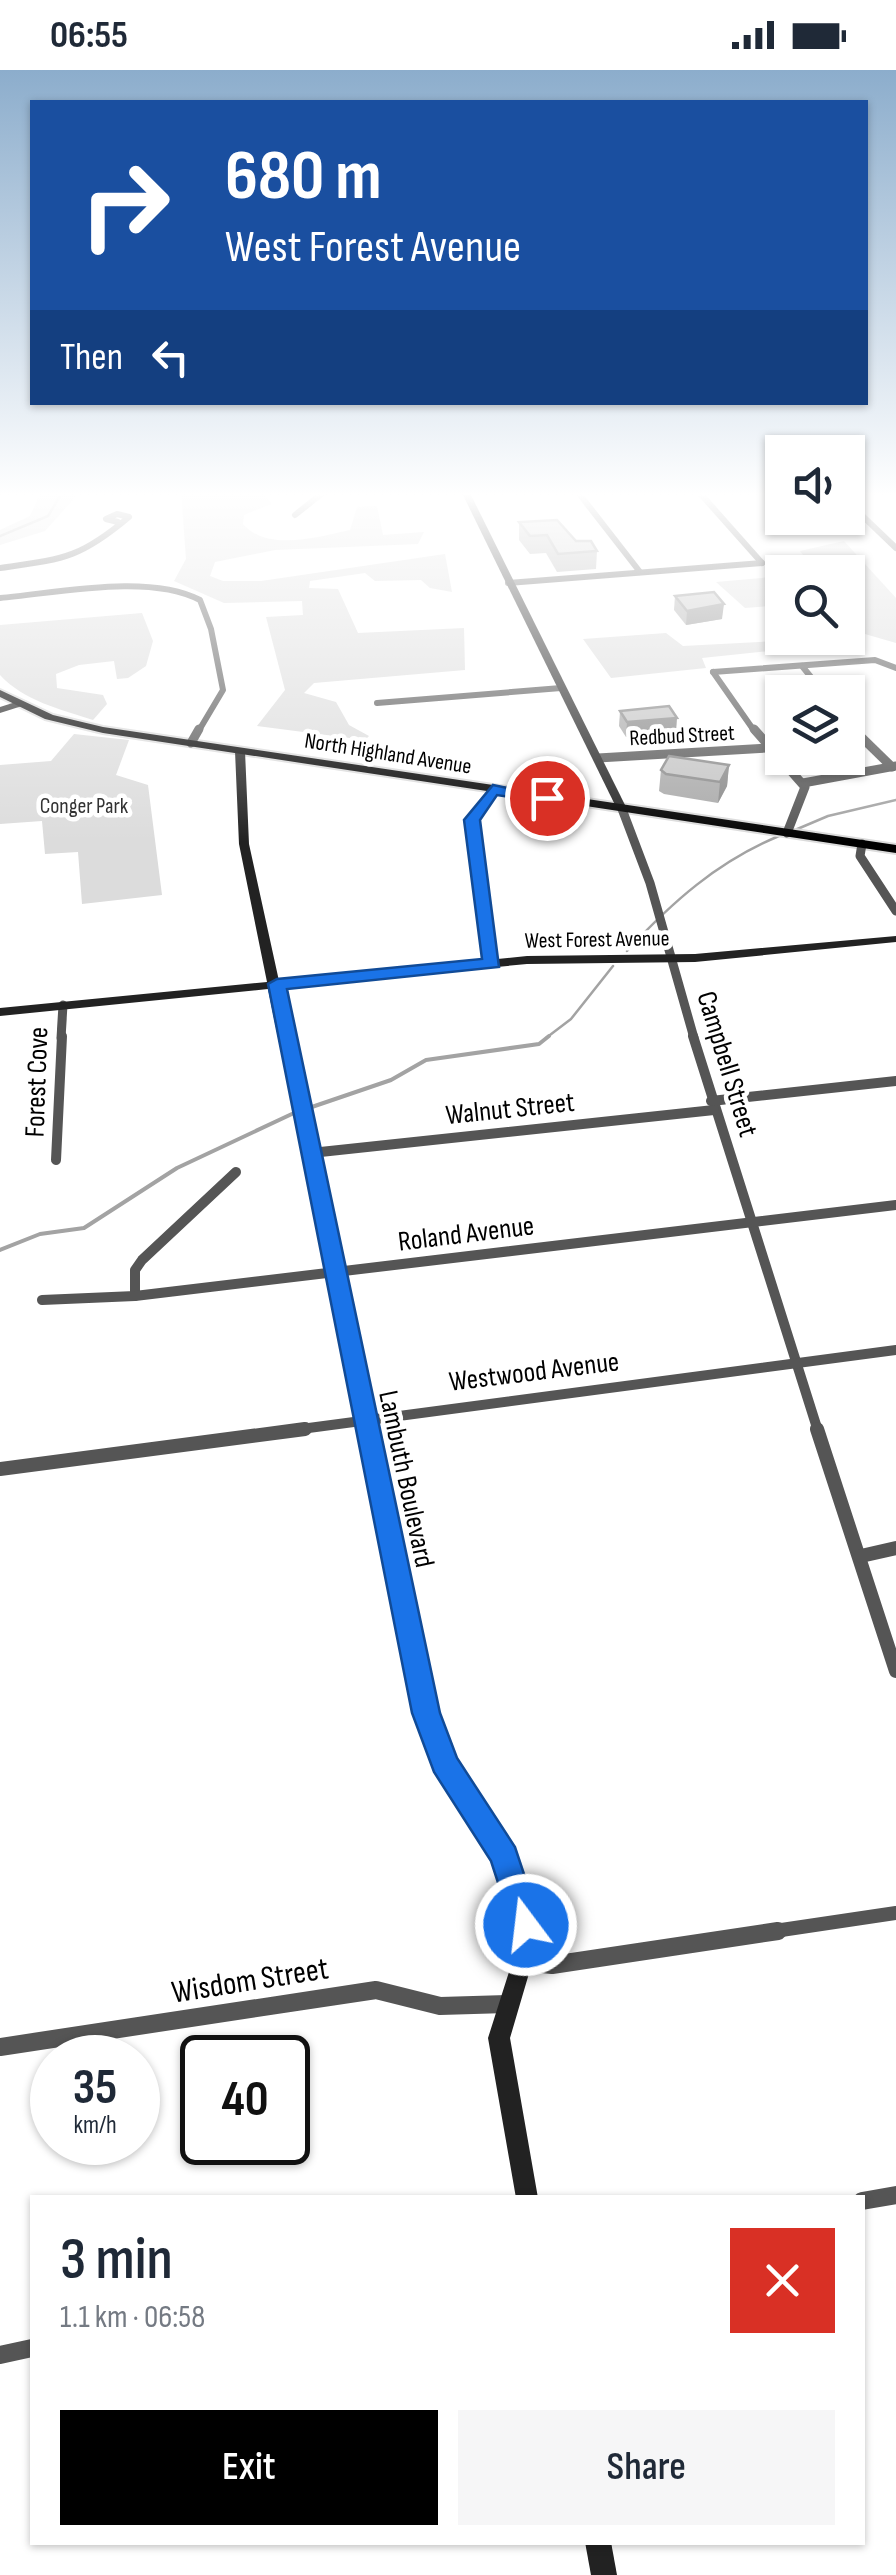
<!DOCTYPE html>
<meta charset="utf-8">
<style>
:root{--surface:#fff;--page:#f6f6f7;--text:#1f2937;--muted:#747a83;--accent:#000}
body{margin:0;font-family:"Sofia Sans Condensed",sans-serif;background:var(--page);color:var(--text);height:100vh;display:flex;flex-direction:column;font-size:38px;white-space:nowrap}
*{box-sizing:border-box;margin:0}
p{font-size:32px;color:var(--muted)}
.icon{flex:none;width:55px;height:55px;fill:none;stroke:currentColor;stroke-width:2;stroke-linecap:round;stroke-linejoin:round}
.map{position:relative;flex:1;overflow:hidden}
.drawer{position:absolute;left:30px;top:2125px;width:835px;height:350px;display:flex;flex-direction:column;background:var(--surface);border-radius:0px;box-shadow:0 2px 8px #0004}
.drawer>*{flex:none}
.guide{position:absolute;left:30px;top:30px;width:838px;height:305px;border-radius:0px;box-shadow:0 2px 8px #0004;background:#1a4fa0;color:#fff;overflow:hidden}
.controls{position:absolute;left:765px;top:365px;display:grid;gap:20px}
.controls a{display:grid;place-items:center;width:100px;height:100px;border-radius:0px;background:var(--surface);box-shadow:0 2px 8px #0004;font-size:50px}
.speed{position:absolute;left:30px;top:1965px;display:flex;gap:20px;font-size:50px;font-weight:700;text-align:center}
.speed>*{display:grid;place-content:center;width:130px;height:130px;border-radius:50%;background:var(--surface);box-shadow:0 2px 8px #0004;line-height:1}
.speed small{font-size:25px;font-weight:400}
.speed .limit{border:5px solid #111;border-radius:15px;background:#fff;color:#111}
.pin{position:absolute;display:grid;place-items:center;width:85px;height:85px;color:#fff;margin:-42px;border:5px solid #fff;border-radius:50%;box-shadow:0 2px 10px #0007}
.me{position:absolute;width:110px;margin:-55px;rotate:345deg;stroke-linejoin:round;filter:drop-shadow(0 0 8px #0008)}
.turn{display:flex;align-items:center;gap:35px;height:210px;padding:0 30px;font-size:45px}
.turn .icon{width:130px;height:130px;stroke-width:2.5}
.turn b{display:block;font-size:70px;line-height:85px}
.then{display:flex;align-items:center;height:95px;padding:0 30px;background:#0003;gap:20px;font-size:38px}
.round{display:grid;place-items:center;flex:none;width:105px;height:105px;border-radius:0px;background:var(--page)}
.overview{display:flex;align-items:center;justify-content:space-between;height:170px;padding:0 30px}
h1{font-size:60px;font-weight:600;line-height:75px}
.button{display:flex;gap:20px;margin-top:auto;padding:20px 30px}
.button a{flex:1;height:115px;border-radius:0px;background:var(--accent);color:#fff;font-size:40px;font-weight:600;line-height:115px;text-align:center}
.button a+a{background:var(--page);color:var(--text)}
.status{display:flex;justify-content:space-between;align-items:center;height:70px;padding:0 50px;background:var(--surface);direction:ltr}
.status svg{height:28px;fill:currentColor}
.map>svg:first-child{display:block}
.green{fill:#dcdcdc}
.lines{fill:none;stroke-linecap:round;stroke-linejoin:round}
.stream-far1{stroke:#a3a3a3;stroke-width:2.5}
.stream{stroke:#a3a3a3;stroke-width:4}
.primary-casing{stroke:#dbdbdb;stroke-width:4}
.street-far4{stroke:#555;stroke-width:6}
.street-far3{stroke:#555;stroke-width:9}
.street-far2{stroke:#555;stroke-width:10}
.street-far1{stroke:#555;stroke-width:14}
.street{stroke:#555;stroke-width:18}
.secondary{fill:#222;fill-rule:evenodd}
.primary{fill:#000;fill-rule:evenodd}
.wall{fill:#a9a9a9}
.shaded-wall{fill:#898989}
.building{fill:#c4c4c4;stroke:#898989;stroke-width:2.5}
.route{fill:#1a73e8;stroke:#114b97;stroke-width:2.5}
.labels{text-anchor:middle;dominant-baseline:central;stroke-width:9;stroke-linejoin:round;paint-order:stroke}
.far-street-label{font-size:22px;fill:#000;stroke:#fff}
.far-park-label{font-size:22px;fill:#333;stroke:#fff}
.street-label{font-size:28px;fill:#000;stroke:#fff}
.near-street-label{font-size:32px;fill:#000;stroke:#fff}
</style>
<div class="status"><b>06:55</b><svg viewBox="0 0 49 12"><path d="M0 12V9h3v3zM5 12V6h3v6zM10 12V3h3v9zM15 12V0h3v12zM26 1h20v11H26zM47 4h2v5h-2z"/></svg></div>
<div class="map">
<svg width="896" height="2505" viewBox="0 0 896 2505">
<rect width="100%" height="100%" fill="#fff"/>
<g class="green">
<path d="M0,421H118L79,423L45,461L0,475V460L30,446L39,426L0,425Z"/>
<path d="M181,421H251L267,427L271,434L244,445L243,454C267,482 318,467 350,460L357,437L377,436L383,465L424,462L418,474L275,480L215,492L210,506L223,511H261L445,484L452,522L430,518L421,510L375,511L365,503L310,511L309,518L338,519L358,563L464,558L465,600L314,613L304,623L336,632L349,655L369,666L365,670L257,656L285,620L266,547L303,545L302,531L224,533L174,511L186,489Z"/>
<path d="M844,471L896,528V573L865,564L848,538V502H816L800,481Z"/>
<path d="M782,506V535L745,538L716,512Z"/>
<path d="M142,543L153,571L146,596L128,608L117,609L114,591L79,595L56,604L57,618L103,625L107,634L93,650C60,639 24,631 0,605V555Z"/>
<path d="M666,563L683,576L777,571L779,580L702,588L706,598L611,608L583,569Z"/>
<path d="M74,664L129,670L116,705L148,715L162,825L82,834L78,782L45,784L42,751L0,754V695L51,691Z"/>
</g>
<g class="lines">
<g class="stream-far1">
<path d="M0,466L48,446L63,421"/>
<path d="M795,760L828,746L896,730"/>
<path d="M627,881C672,832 717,792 779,766"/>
<path d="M546,968L571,949L613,896"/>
</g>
<g class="stream">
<path d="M303,1040L391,1010L426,990L539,974L549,966"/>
<path d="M0,1180L40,1164L84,1158L177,1098L294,1043"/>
</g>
<g class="primary-casing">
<path id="primary" d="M0,620L53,645L103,657L896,775V783L103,663L45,649L0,627Z"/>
</g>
<g class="street-far4">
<path d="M356,421H406"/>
<path d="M577,421L640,502"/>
<path d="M698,421L762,493"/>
<path d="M848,432L896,478"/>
<path d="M295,445L325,421"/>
<path d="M0,498C63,489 79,489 129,447L117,444L106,449L118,452"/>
<path d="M508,513L762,493"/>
<path d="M0,528C57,523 149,503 200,530L211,559L223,620L198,662"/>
<path d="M802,596L823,622"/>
<path d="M713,602L755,662"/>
<path d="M713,602L875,590L896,598"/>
<path d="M377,633L561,618"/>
<path d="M848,654L856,662"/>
</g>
<g class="street-far3">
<path d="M754,659L805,717L787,763"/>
<path d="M853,659L892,697"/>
<path d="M191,673L199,659"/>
<path d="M598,688L767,678"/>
<path d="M803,713L896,696"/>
<path d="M493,720L471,757L493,893"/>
<path d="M622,739L650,813L694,968"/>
<path d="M862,774L860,786L896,841"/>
<path d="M61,968L63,935"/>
</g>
<g class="street-far2">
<path d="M693,966L818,1361"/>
<path d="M711,1031L896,1011"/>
<path d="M311,1083L714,1040"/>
<path d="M56,1090L62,966"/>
<path d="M135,1226V1200L142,1190L236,1102"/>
<path d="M42,1230L135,1226L896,1135"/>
<path d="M286,1361L896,1280"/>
</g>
<g class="street-far1">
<path d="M817,1359L896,1601"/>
<path d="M0,1399L305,1359"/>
<path d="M861,1486L896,1478"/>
<path d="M761,1863L896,1843"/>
</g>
<g class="street">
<path d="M522,1892L552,1895L778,1861"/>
<path d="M0,1977L376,1920L440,1936L507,1934"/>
<path d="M862,2131L896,2125"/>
<path d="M0,2285L32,2278"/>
</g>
<g class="secondary">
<path d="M461,421H469L627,739L626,741L617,739Z"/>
<path d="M19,631L24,634L22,636L0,643V637Z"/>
<path d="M240,678L245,681L249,774L279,911L527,886L695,884L896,866V872L695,892L527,894L280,918L435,1643L452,1691L511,1780L531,1828L535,1883L510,1968L538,2128H516L488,1968L515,1883L511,1828L496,1790L437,1700L417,1643L268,919L0,946V938L267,912L239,774L235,681Z"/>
<path d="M585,2472H611L617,2505H591Z"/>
</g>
<use href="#primary" class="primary"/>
</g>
<g class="wall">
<path d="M519,452L576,471L597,481L596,499L557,502L546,483L530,484L519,470Z"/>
<path d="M675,526L722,549L686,555L674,540Z"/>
<path d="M620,641L676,663L626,667L619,656Z"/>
<path d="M729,695L727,716L718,733L664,724L659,721L661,700Z"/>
</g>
<g class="shaded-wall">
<path d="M724,534L722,549L686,555L687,541Z"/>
<path d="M677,648L676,663L626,667L627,652Z"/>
<path d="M729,695L727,716L718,733L720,712Z"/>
</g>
<g class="building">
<path d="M557,450L576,471H591L597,481L558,484L547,465L530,466L519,452Z"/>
<path d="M714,522L724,534L687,541L675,526Z"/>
<path d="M669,636L677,648L627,652L620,641Z"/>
<path d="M669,686L729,695L720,712L666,704L661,700Z"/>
</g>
<linearGradient id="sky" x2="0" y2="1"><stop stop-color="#8cadcc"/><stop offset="0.55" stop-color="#fff"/><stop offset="1" stop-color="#fff" stop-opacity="0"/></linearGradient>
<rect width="896" height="772" fill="url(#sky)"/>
<path class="route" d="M493,715L555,728L547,733L497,725L480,750L499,897L287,919L440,1643L457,1688L515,1777L541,1855L536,1865L526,1869L515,1865L491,1791L434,1702L412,1643L268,914L277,909L482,889L464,750Z"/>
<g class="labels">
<g class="far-street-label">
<text transform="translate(682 666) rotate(-3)">Redbud Street</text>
<text transform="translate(388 684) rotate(9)">North Highland Avenue</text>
<text transform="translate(597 870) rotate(-1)">West Forest Avenue</text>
</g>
<g class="far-park-label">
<text x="84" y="736">Conger Park</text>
</g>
<g class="street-label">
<text transform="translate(727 994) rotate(73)">Campbell Street</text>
<text transform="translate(37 1012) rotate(-88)">Forest Cove</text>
<text transform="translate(510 1039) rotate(-6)">Walnut Street</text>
<text transform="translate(466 1164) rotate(-7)">Roland Avenue</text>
<text transform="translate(534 1302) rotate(-7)">Westwood Avenue</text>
<text transform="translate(406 1409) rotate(78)">Lambuth Boulevard</text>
</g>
<g class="near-street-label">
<text transform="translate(250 1911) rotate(-9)">Wisdom Street</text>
</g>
</g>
</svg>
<div class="controls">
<a><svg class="icon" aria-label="sound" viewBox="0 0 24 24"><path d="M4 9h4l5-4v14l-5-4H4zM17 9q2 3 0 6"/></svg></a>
<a><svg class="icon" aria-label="search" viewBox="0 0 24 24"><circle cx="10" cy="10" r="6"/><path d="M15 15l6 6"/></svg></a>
<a><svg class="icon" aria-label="layers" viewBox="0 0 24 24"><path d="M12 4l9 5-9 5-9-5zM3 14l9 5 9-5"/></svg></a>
</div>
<div class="speed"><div>35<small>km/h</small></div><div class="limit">40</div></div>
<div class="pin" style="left:547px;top:728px;background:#d93025"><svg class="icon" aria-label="arrive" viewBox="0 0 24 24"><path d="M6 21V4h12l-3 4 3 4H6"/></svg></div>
<svg class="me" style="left:526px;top:1855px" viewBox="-20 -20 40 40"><circle r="17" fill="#1a73e8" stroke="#fff" stroke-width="3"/><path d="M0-11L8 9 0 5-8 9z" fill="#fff"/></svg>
<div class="guide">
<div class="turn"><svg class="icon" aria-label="right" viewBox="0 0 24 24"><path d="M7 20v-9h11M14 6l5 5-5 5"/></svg><div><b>680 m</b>West Forest Avenue</div></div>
<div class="then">Then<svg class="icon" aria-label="left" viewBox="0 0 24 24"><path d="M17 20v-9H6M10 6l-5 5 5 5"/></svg></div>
</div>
<section class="drawer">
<div class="overview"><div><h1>3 min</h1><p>1.1 km · 06:58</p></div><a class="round" style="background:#d93025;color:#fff"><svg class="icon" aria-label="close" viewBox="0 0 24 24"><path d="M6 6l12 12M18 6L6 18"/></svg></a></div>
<div class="button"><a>Exit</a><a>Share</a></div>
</section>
</div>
